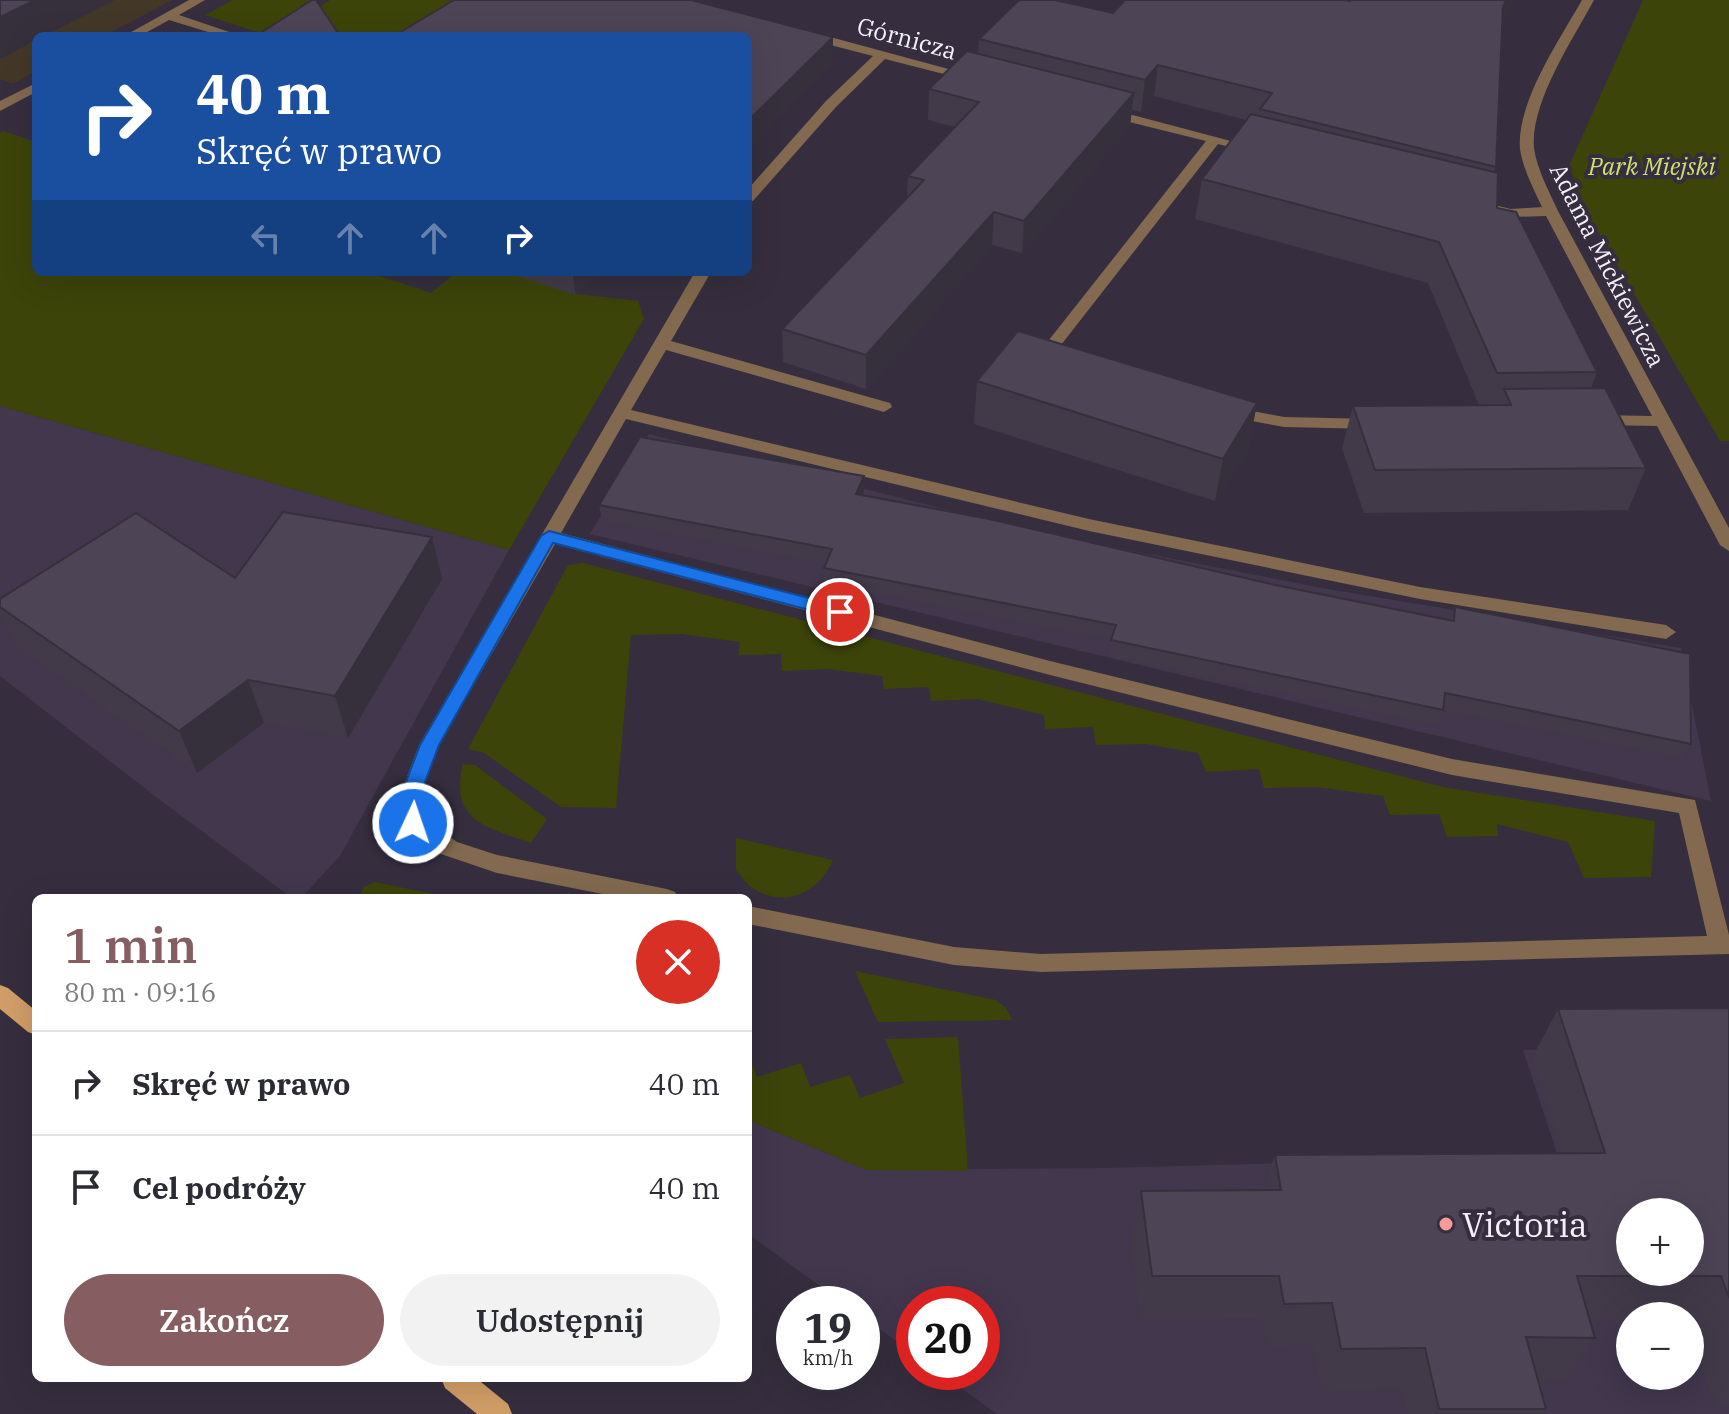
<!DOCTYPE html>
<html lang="pl">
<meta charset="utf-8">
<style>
:root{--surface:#fff;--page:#f2f2f3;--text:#2b2b33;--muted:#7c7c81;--line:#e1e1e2;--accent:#865d61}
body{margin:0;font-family:"IBM Plex Serif",serif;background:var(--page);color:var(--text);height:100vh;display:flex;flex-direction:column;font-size:30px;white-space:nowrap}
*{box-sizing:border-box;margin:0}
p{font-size:26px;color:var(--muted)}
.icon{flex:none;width:44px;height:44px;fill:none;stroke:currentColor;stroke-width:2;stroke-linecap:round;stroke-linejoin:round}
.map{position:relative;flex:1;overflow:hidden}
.panel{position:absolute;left:32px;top:894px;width:720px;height:488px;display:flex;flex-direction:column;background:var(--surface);border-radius:12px;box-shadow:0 8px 32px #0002}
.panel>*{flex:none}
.hud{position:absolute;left:32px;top:32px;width:720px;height:244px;border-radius:12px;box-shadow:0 8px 32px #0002;background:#1a4fa0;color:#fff;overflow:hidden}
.fabs{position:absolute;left:1616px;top:1198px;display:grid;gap:16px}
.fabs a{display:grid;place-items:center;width:88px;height:88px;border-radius:50%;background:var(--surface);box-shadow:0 8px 32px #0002;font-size:40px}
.speed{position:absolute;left:776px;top:1286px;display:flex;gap:16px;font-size:40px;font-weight:700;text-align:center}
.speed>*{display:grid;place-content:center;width:104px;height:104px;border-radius:50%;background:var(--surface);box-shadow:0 8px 32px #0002;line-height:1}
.speed small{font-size:20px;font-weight:400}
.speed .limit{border:12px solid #d22;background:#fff;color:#111}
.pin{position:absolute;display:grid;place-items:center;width:68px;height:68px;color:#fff;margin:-34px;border:4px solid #fff;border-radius:50%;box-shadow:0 2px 8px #0007}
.me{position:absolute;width:88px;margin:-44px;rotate:3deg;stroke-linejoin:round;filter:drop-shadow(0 0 6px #0008)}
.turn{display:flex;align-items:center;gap:28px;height:168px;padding:0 32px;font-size:36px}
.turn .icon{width:104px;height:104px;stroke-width:2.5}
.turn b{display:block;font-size:56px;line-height:68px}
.lanes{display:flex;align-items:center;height:76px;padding:0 32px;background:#0003;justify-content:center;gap:40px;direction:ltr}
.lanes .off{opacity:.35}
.round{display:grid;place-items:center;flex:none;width:84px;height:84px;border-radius:42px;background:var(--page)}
.summary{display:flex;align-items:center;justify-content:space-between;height:136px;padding:0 32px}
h1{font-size:48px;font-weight:600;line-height:60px;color:var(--accent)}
.primary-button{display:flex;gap:16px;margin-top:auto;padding:16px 32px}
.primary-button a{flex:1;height:92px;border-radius:48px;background:var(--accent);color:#fff;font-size:32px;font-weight:600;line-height:92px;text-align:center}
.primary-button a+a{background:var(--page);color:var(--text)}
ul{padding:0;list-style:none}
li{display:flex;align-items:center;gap:24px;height:104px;padding:0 32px;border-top:2px solid var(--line)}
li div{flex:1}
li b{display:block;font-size:30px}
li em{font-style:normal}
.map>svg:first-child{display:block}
.built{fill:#42374d;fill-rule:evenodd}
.education{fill:#433828}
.green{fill:#3c440a}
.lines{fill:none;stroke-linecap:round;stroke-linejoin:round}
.minor{fill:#82694f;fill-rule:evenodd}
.major{fill:#d19e67;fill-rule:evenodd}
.wall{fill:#423a49}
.shaded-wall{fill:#36303c}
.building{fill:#4d4455;stroke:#36303c;stroke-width:2;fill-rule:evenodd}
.route{fill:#1a73e8;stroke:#114b97;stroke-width:2}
.poi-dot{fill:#f59b99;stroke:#362e3e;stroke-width:3}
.labels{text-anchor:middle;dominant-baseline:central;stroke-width:8;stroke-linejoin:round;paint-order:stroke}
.far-street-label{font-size:24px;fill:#f4eff9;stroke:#362e3e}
.far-park-label{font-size:24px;font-style:italic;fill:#cde170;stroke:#362e3e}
.near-poi-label{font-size:34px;fill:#f4eff9;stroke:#362e3e;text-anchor:start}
</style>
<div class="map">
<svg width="1729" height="1414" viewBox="0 0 1729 1414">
<rect width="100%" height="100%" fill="#362e3e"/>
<g class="built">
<path d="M0,406L509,550L340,856L301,898H292L164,803L0,676Z"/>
<path d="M649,434L1027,530L1322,588L1681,648L1711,801L590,534Z"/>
<path d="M1729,1045V1414H997L939,1372H982V1304H914V1354L862,1316V1304H845L748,1234V1120L867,1170L1104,1168L1558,1156L1523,1050ZM1630,1212H1690V1272H1630ZM1630,1316H1690V1376H1630Z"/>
</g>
<path class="education" d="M0,0H172L104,36H36V71L13,84L0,79Z"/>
<g class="green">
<path d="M233,0H312L261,33L205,15Z"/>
<path d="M330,0H473L416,36H275Z"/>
<path d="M1643,0H1729V441H1720L1586,211L1569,166Z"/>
<path d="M3,131L36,142V272H367L431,293L457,272H508L578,294L638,301L644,319L509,550L0,406V133Z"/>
<path d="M583,563L1443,787L1655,821L1651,877L1584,878L1568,842L1497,824L1498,836L1447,837L1439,814L1390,815L1383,796L1317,787L1264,788L1259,769L1206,772L1198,753L1146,744L1096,745L1093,727L1045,729L1044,715L977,699L931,701L929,687L884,689L882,676L828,669L782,671L781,654L738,655L740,642L681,634L631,635L616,808L561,807L484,753L468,749L568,565Z"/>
<path d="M463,764L475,765L547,819L531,843C486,827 449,821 463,764Z"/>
<path d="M736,838L833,860C819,892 786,909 754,889C747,885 741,876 736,870Z"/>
<path d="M375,882L453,898H359L364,887Z"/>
<path d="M855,971L996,1000L1006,1008L1012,1020L878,1022Z"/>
<path d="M958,1037L968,1171L867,1170L748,1120V1053L757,1077L801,1063L810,1087L850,1075L860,1098L904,1083L885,1039Z"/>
</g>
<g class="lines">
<g class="minor">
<path d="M189,0H205L179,15L241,36H221L169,20L140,36H124Z"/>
<path d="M1582,0H1594C1573,39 1530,103 1534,148C1537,170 1549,191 1558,211L1729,528V551L1720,545L1657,426L1598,425L1590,420L1598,415L1652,416L1546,216L1511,217L1483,208L1490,204L1511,209L1542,207C1533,188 1523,169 1520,149C1516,103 1560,39 1582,0Z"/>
<path d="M808,31L978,77L971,81L885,59L836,107L753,201L748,202V189L826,101L873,56L803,38V32Z"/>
<path d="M36,83V92L0,111V101Z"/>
<path d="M1106,108L1261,149L1254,153L1218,144L1061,345L1066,355L1075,361L1067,366L1053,361L1045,345L1206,141L1101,115V109Z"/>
<path d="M695,272H711L671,341L890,403L892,407L884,412L666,350L631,410L1089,519L1420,587L1666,625L1676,632L1666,639L1420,599L1089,531L626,419L561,533L1050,661L1452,759L1695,800L1729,935V954L1041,972L954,965L748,924V906L954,947L1041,954L1707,936L1679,813L1452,775L1050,675L555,544L439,745L425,782L424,819L457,842L497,855L667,889L675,892L678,898H623L497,873L441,854L405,829L402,823L405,782L419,745Z"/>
<path d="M1231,407L1284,417L1374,419L1382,424L1374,429L1284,427L1225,416L1223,412Z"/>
</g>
<g class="major">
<path d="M0,985L8,988L36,1011V1035L28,1032L0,1009Z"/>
<path d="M441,1378H476L508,1404L512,1414H477L445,1388Z"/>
</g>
</g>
<g class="wall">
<path d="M1350,0H1513L1502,22L1496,167L1494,172L1497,208L1597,372L1591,388L1646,468L1628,510L1364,513L1342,448L1353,406L1479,405L1428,283L1195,219L1202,179L1246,120L1154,96L1141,112L1132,110L1130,125L1022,253L992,245L866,389L783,362L782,329L907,198L908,176L955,127L928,120L929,89L978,54L979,39L1113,13L1350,1Z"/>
<path d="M504,272H602L576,295Z"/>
<path d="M977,381L1257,403L1249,446L1215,501L974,424Z"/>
<path d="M864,492L863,495L1280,586L1451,620L1455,607L1691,744L1683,759L1443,710L1438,726L1109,656L1111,640L824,583V568L825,564L602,521L599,505Z"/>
<path d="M432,537L442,579L348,738L264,723L197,773L15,646L0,615V599L235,578Z"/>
<path d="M1729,1008V1406H1715L1690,1332V1316H1630V1320H1590L1595,1338L1565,1380H1538L1546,1409L1543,1414H1407L1402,1390L1321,1391L1313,1346L1267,1347L1262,1319L1140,1320L1130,1237L1141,1191L1263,1190L1275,1155L1562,1154L1532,1058L1558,1009Z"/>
</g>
<g class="shaded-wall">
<path d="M35,0H115L44,36H36V40L0,59V17Z"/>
<path d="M1506,0H1513L1495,37L1503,7Z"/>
<path d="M833,37V63L748,149V121Z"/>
<path d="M1158,65L1154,96L1141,112L1145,80Z"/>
<path d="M1134,93L1130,125L1022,253L1024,221Z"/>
<path d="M994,212L992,245L866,389V355Z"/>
<path d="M572,272H602L576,295Z"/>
<path d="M1257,403L1249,446L1215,501L1223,459Z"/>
<path d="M864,476V492L856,509V494Z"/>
<path d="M432,537L442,579L348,738L335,696Z"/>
<path d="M248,680L264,723L197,773L179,731Z"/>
</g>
<g class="building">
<path d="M0,0H35L0,17Z"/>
<path d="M312,0H316L340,36H256Z"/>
<path d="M454,0H691L833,37L748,121V36H394Z"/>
<path d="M1019,0H1055L1113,13L1125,0H1344L1350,1V0H1506L1503,7L1496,167L1260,109L1272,93L1158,65L1145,80L979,39Z"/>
<path d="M967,51L1134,93L1024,221L994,212L866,355L782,329L924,180L908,176L979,102L929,89Z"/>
<path d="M1251,114L1498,173L1497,208L1516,212L1597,372L1497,373L1439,242L1202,179Z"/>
<path d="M1018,331L1257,403L1223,459L977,381Z"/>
<path d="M1605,388L1646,468L1375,470L1353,406L1511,405L1504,389Z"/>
<path d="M640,437L864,476L856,494L989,519L1280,586L1454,621L1455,607L1690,654L1691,744L1445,693L1443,710L1111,640L1116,625L824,568L832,549L599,505Z"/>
<path d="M283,512L432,537L335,696L248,680L179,731L0,607V599L136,513L235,578Z"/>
<path d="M1729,1008V1298L1721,1276H1577L1595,1338L1526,1337L1546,1409H1439L1425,1348L1341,1349L1332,1303L1284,1304L1279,1276H1152L1141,1191L1281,1190L1275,1155L1605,1153L1558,1009ZM1630,1212H1690V1272H1630Z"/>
</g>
<path class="route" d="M549,531L840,606L849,612L840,618L553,543L439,745L425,782L423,823L420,829H406L404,823L406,782L420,745L541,536Z"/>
<circle class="poi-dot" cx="1446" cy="1224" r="8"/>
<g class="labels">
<g class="far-street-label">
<text transform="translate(907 38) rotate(15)">Górnicza</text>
<text transform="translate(1608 265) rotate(63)">Adama Mickiewicza</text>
</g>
<g class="far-park-label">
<text x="1652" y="166">Park Miejski</text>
</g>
<g class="near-poi-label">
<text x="1462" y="1224">Victoria</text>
</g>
</g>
</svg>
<div class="fabs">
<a>+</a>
<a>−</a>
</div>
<div class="speed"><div>19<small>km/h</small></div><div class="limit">20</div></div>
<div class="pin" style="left:840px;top:612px;background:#d93025"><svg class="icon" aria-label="arrive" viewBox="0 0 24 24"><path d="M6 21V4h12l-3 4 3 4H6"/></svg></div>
<svg class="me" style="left:413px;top:823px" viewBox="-20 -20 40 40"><circle r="17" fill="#1a73e8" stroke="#fff" stroke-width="3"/><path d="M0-11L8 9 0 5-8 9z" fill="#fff"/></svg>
<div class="hud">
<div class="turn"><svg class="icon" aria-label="right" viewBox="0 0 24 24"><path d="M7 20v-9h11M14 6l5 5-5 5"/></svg><div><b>40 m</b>Skręć w prawo</div></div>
<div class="lanes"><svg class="icon off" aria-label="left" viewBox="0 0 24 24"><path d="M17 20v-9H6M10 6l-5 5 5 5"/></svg><svg class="icon off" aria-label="ahead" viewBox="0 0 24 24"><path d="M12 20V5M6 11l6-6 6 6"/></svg><svg class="icon off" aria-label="ahead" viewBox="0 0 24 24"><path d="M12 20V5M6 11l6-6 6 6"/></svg><svg class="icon" aria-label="right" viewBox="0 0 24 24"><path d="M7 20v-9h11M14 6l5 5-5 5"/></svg></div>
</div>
<section class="panel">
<div class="summary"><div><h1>1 min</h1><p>80 m · 09:16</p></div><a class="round" style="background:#d93025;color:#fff"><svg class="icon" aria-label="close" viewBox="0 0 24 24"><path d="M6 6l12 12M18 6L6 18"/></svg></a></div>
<ul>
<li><svg class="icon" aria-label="right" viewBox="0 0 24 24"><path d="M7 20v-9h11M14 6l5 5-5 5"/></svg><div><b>Skręć w prawo</b></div><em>40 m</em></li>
<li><svg class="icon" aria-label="arrive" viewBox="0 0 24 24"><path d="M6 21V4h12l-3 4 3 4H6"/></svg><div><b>Cel podróży</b></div><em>40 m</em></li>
</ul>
<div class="primary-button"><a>Zakończ</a><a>Udostępnij</a></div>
</section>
</div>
